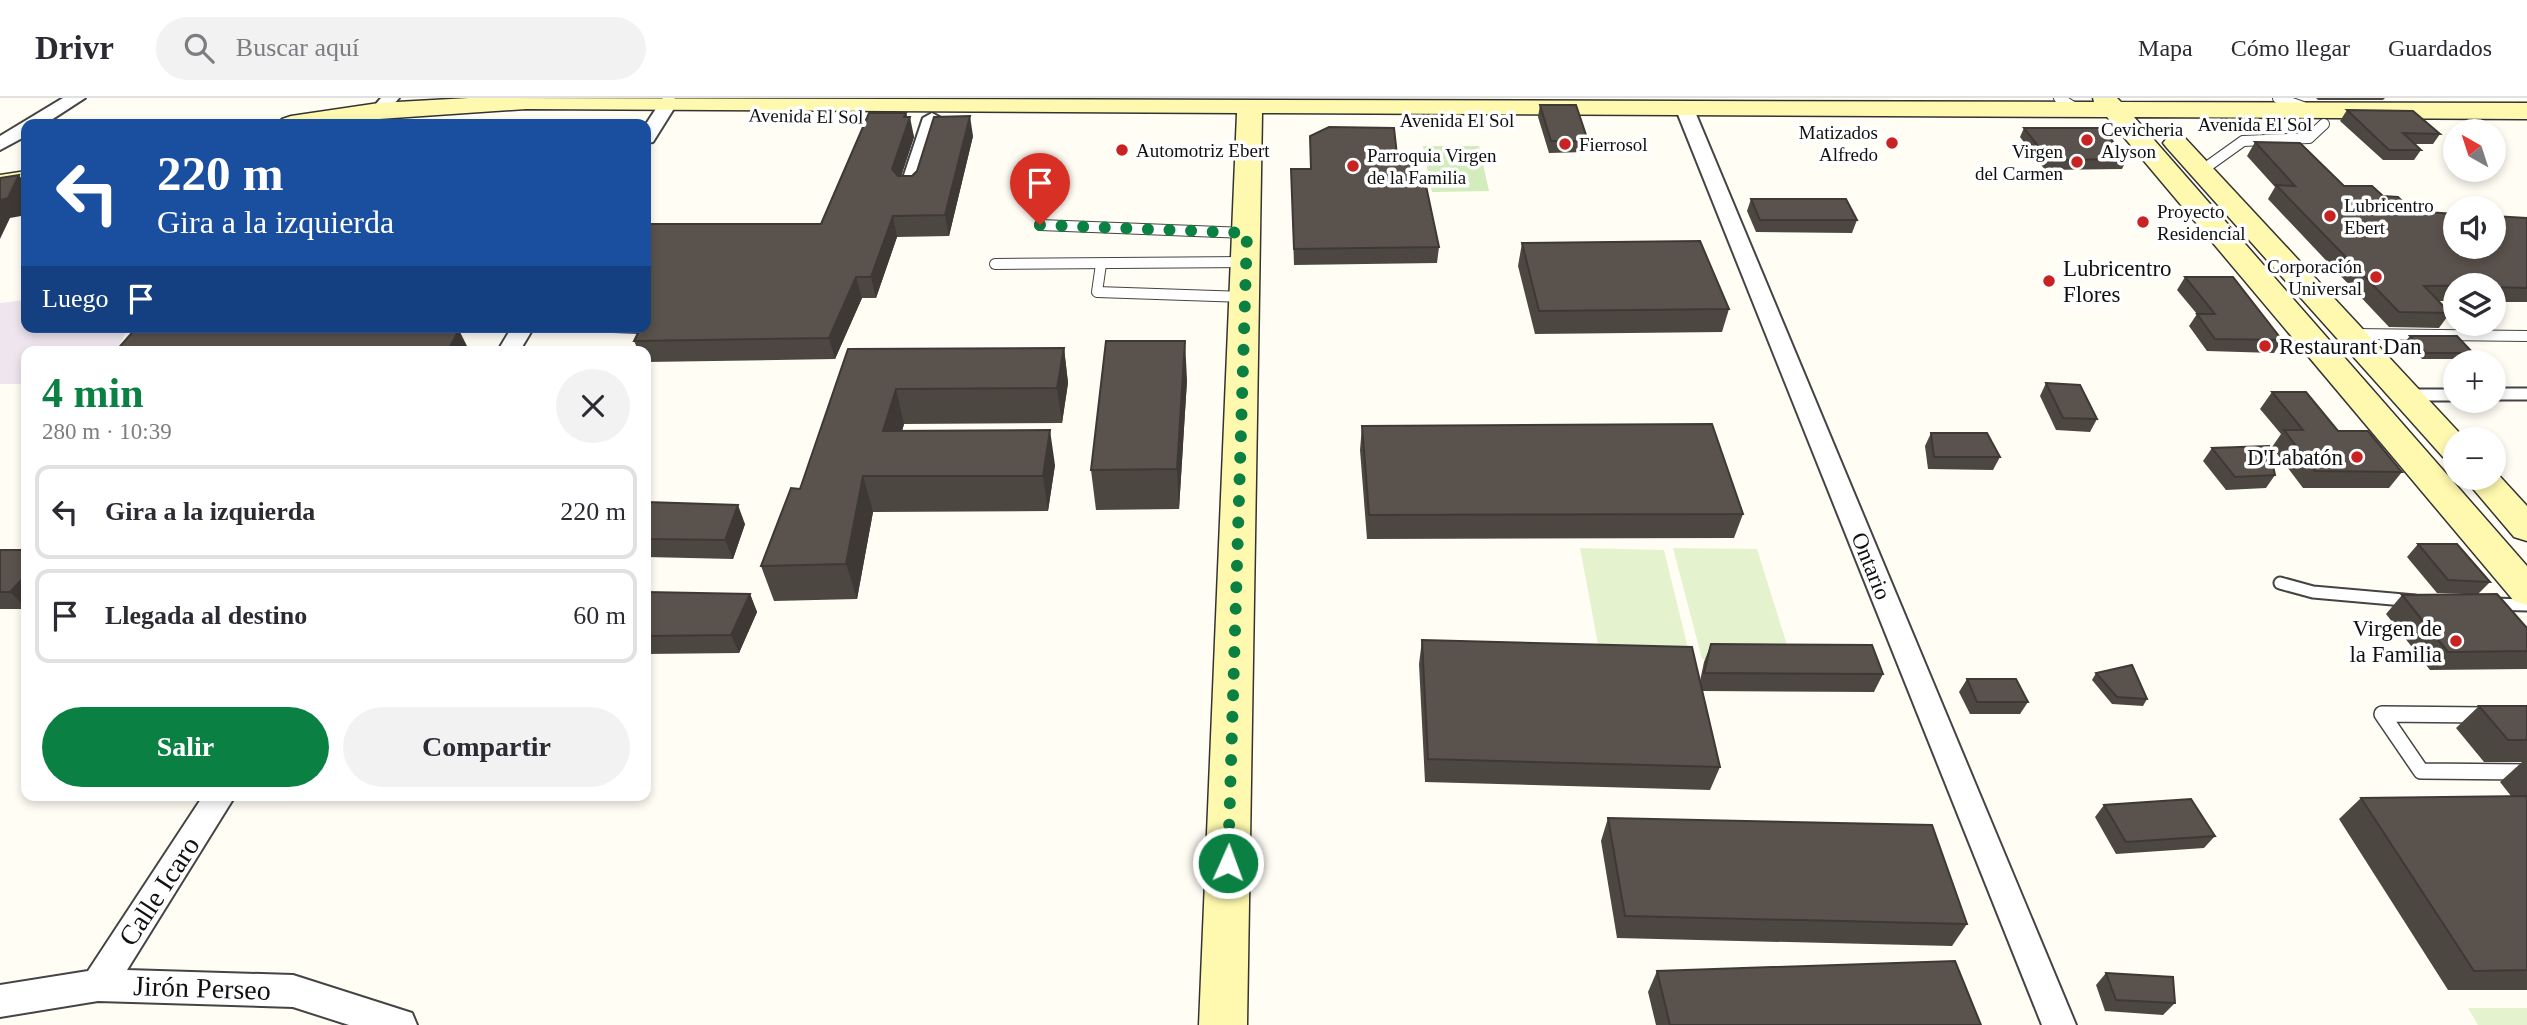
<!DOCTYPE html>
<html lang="es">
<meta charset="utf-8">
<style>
:root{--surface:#fff;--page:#f2f2f3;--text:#2b2b33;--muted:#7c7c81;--line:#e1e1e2;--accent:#0b8043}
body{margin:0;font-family:"Times New Roman",serif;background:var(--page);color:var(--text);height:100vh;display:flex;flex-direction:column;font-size:26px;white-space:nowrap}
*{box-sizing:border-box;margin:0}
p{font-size:23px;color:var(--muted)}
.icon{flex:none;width:38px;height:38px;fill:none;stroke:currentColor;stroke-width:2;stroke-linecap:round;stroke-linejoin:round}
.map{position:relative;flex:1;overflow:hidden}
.details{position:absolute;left:21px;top:248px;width:630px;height:455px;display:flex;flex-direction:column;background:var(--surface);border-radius:14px;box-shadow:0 4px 10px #0003}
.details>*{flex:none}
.guide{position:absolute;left:21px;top:21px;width:630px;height:214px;border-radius:14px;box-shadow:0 4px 10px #0003;background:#1a4fa0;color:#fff;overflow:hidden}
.needle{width:46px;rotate:321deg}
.tools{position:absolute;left:2443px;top:21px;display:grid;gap:14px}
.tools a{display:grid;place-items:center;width:63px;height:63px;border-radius:50%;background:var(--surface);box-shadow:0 4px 10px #0003;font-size:35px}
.pin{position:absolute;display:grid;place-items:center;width:60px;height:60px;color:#fff;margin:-72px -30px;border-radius:50% 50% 50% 0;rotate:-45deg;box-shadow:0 0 7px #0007}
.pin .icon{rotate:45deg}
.me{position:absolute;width:77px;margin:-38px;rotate:2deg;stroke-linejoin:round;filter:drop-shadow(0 0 5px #0008)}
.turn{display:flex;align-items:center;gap:24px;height:147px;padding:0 21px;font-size:32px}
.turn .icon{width:91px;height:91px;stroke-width:2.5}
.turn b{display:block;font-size:49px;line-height:60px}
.then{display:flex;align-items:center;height:66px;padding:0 21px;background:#0003;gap:14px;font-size:26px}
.round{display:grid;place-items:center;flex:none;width:74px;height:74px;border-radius:37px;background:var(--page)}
.overview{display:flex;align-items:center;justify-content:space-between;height:119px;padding:0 21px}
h1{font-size:42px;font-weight:700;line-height:52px;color:var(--accent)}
.cta{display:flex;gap:14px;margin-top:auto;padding:14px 21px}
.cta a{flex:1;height:80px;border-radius:42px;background:var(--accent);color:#fff;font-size:28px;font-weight:700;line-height:80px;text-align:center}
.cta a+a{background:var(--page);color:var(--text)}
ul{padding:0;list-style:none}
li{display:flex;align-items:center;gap:21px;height:94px;margin:0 14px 10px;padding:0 7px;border:4px solid var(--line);border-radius:14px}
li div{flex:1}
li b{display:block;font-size:26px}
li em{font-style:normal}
header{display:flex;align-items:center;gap:42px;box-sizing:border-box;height:98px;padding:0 35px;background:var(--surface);border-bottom:2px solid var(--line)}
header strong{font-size:33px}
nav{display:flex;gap:38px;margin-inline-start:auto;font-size:24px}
.search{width:490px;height:63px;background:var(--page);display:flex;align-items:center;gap:18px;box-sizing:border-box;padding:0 24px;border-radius:38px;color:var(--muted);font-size:26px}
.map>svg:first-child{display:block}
.industrial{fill:#eee5ef}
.green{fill:#d3ecbb}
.pitch{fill:#e4f3ce}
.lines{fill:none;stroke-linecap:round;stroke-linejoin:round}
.lane-far2-casing{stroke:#444;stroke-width:12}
.lane-far1-casing{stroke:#444;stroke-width:15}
.lane-casing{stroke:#444;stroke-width:18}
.street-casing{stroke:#444;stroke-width:4}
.secondary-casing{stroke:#333;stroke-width:3}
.lane-far2{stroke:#fff;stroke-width:10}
.lane-far1{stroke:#fff;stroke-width:11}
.lane{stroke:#fff;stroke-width:15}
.street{fill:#fff;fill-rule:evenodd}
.secondary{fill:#fff9af;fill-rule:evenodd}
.wall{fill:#4d4741}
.shaded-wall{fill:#3f3935}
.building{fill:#5a524c;stroke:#3f3935;stroke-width:2}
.route{stroke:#0b8043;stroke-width:12;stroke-dasharray:0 21.6}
.poi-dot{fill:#c82223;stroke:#fff;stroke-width:2.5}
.labels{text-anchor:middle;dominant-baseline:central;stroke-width:7;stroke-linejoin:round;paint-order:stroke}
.far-street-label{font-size:19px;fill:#111;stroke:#fff}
.far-poi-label{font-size:19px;fill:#111;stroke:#fff;text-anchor:start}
.poi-label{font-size:23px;fill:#111;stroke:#fff;text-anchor:start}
.street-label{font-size:23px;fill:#111;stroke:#fff}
.near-street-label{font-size:28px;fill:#111;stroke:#fff}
</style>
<header>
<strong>Drivr</strong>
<div class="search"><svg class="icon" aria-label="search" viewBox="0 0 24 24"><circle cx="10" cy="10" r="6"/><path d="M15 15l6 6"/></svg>Buscar aquí</div>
<nav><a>Mapa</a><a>Cómo llegar</a><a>Guardados</a></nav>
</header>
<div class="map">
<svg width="2527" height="927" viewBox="0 0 2527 927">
<rect width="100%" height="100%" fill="#fffdf4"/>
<path class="industrial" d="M26,202V229H128L117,254H26V286H0V205Z"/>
<path class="green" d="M1423,48H1479L1489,93L1432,94Z"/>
<g class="pitch">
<path d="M1580,450L1664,452L1691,563L1601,562Z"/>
<path d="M1673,450L1757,451L1792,563L1702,561Z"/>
<path d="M2468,910H2527V927H2478Z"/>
</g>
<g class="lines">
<g class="lane-far2-casing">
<g id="lane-far2">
<path d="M2059,0L2078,12"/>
<path d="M2278,0L2303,9"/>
<path d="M2201,73L2243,43L2309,40L2324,26"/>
<path d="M1040,127L1246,135"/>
<path d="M995,166L1246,164"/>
<path d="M1101,166L1097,194L1245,199"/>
<path d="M2354,236L2527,238"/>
</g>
</g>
<g class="lane-far1-casing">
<g id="lane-far1">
<path d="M2494,296H2527"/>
<path d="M2410,297H2455"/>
<path d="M2280,485L2313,494L2415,503"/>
<path d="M2492,506L2527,507"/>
</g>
</g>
<g class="lane-casing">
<path id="lane" d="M2485,617L2382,616L2421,673L2527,674"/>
</g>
<g class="street-casing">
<g id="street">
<path d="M63,0H85L45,26H26V38L0,52V38Z"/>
<path d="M381,0H399L385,17H373L370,13Z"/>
<path d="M663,0H674L678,4L653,44L646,45V26Z"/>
<path d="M1684,4L1693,9L2076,927H2042L1675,9Z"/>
<path d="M932,15L941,20L919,92L916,96H902L899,92L923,20Z"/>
<path d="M512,229H534L519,254H497Z"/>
<path d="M203,698H235L127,872L293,877L412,915L417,927H349L293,909L98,903L0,919V887L88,873Z"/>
</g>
</g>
<g class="secondary-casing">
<g id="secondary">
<path d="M469,0L2094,4L2093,0H2117L2121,4L2527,5V21L2134,19L2527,468V507L2514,503L2107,19L1262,15L1247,927H1199L1237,15L526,11L379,21L341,26H278L282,21L291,18L379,5Z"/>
<path d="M2176,37L2185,40L2465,341H2455V362L2443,359L2167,50L2163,45L2167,40Z"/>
<path d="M26,73V89L0,93V77Z"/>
<path d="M2494,372L2527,408V443L2514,439L2464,380H2494Z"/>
</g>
</g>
<use href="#lane-far2" class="lane-far2"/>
<use href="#lane-far1" class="lane-far1"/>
<use href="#lane" class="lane"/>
<use href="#street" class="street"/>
<use href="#secondary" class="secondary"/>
</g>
<g class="wall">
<path d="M2316,0H2385L2383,2H2318Z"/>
<path d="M1540,7L1588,43L1586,54L1549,55L1538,19Z"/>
<path d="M2347,12L2440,36L2433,46H2415L2421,52L2414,62H2383L2340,23Z"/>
<path d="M906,15L914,39L901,78H912L973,38L949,138L897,139L876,200H862L835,261L646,264V254H639L634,243L638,236L613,235L611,229H646V126H821Z"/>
<path d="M2024,30L2127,61L2122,71L2045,72L2020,39Z"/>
<path d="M1310,38L1398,66L1419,83L1439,149L1437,165L1294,167L1291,71H1310Z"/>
<path d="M2255,44L2344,88L2383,98L2412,113L2527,120V204H2494V187H2455V203H2438L2450,215L2439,230L2389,229L2268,101L2275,89L2247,58Z"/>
<path d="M1751,101L1857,122L1852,135L1756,134L1747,113Z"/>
<path d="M1522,145L1729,211L1722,234L1535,236L1518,168Z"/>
<path d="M2185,179L2282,242L2274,255L2207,253L2189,228L2197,216L2177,192Z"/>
<path d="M2410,238L2473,255L2468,261H2422L2405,244Z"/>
<path d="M1064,250L1068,285L1062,325L904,326L902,333L1055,367L1048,413L873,414L857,501L774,503L761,468L800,391L848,251Z"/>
<path d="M1187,282L1179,411L1096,412L1091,372Z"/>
<path d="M2046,285L2097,321L2090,334L2056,332L2040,298Z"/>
<path d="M2272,294L2338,333L2402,374L2389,390H2303L2272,349L2281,336L2260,311Z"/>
<path d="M1362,328L1743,416L1734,440L1367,441L1360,352Z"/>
<path d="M1931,335L2000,359L1993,372L1928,371L1925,348Z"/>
<path d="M2212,350L2275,377L2266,390L2226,392L2203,363Z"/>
<path d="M646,404L745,426L733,461L646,459Z"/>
<path d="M2418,446L2490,484L2478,496L2527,530V571L2430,572L2386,516L2402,497L2467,496L2437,495L2407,459Z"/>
<rect x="0" y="452" width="26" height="59"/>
<path d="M646,494L750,496L757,514L739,555L646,556Z"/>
<path d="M1422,542L1700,583L1704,564L1711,546L1883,576L1874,594L1702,593L1720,669L1710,692L1425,684L1419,566Z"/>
<path d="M2096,575L2147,601L2143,608L2112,606L2092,582Z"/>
<path d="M1967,581L2028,604L2020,616H1970L1959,594Z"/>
<path d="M2479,608H2527V892H2448L2339,721L2361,700L2511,698L2500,684L2522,664H2484L2456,630Z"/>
<path d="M2104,707L2215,738L2204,750L2116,756L2095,719Z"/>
<path d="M1608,720L1967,826L1952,848L1617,840L1601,743Z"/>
<path d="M1657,873L1981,927H1656L1648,894Z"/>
<path d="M2106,875L2175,905L2163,917L2105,913L2096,887Z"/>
</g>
<g class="shaded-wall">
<path d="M906,15L908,25L910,19L914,39L897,91L892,71Z"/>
<path d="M970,18L973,38L949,138L945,117Z"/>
<path d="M19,77L26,87V106L21,118L10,120L0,141V102Z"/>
<path d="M893,118L897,139L876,200L871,179Z"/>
<path d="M856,179L862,200L835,261L829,240Z"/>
<path d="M459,232L470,254H447Z"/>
<path d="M1185,243L1187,282L1179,411L1177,371Z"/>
<path d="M1064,250L1068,285L1062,325L1057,290Z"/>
<path d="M896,291L904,326L892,368L883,333Z"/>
<path d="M1050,332L1055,367L1048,413L1043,378Z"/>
<path d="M863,378L873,414L857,501L846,466Z"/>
<path d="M738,407L745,426L733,461L725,442Z"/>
<path d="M26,477V510L10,494Z"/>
<path d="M750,496L757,514L739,555L731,537Z"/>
</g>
<g class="building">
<path d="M1540,7H1576L1588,43H1551Z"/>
<path d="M2347,12L2413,13L2440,36L2403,35L2421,52H2389Z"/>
<path d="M869,15H906L904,19H910L892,71L898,78H912L917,73L934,19L970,18L945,117L893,118L871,179H856L829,240L634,243L641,229H646V221L649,215H646V126H821Z"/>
<path d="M1329,29L1394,30L1398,66H1418L1419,83H1425L1439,149L1294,151L1291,71H1311L1310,38Z"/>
<path d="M2024,30H2102L2127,61L2049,62Z"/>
<path d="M2255,44L2300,45L2344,88H2372L2383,98L2398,99L2412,113L2455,116V149H2494V118L2527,120V190L2494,189V187L2424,188L2450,215L2399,214L2276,87L2295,88Z"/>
<path d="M19,77L8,100L0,102V80Z"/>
<path d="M1751,101H1846L1857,122H1760Z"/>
<path d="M1700,143L1729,211L1539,213L1522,145Z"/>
<path d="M2185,179H2233L2282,242L2215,241L2197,216H2215Z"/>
<path d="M137,229L459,232L447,254H115Z"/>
<path d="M2410,238H2457L2473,255H2426Z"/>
<path d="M1106,243H1185L1177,371L1091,372Z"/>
<path d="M1064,250L1057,290L896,291L883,333L1050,332L1043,378H863L846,466L761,468L791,390L800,391L848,251Z"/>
<path d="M2046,285L2080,287L2097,321L2063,320Z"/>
<path d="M2272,294H2306L2338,333H2368L2402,374L2315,373L2284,332H2303Z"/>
<path d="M1712,326L1743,416L1369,417L1362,328Z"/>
<path d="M1931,335H1987L2000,359H1934Z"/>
<path d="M2269,348L2275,377L2235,379L2212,350Z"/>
<path d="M646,404L738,407L725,442L646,441Z"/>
<path d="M2418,446H2457L2490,484L2448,482Z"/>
<path d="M0,452H26V477L10,494H0Z"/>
<path d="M646,494L750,496L731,537L646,538Z"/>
<path d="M2497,496L2527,530V553L2448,554L2402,497Z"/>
<path d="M1422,542L1692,549L1720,669L1428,661Z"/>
<path d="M1711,546L1872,547L1883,576L1704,575Z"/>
<path d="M2132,567L2147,601L2117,599L2096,575Z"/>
<path d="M1967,581H2016L2028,604H1977Z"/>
<path d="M2479,608H2527V642H2508Z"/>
<path d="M2527,698V872L2474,873L2361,700Z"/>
<path d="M2191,701L2215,738L2126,744L2104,707Z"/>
<path d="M1608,720L1932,727L1967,826L1625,818Z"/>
<path d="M1955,863L1981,927H1670L1657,873Z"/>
<path d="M2106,875L2173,879L2175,905L2116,902Z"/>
</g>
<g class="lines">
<path class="route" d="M1040,127L1247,135L1228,765"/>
</g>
<g class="poi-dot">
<circle cx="2087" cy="42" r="7"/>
<circle cx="1892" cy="45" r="7"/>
<circle cx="1565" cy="46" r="7"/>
<circle cx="1122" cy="52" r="7"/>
<circle cx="2077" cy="64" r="7"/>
<circle cx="1353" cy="68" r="7"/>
<circle cx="2330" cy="118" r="7"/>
<circle cx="2143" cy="124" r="7"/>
<circle cx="2376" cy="179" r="7"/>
<circle cx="2049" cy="183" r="7"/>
<circle cx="2265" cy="248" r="7"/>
<circle cx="2357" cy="359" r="7"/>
<circle cx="2456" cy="543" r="7"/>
</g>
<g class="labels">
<g class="far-street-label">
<text transform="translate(806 18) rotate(1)">Avenida El Sol</text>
<text x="1457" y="22">Avenida El Sol</text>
<text x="2255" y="26">Avenida El Sol</text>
</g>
<g class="far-poi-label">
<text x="2101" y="31">Cevicheria<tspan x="2101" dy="22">Alyson</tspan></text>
<text x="1878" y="34" text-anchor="end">Matizados<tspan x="1878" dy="22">Alfredo</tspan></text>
<text x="1579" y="46">Fierrosol</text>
<text x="1136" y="52">Automotriz Ebert</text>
<text x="2063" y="53" text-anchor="end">Virgen<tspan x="2063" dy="22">del Carmen</tspan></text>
<text x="1367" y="57">Parroquia Virgen<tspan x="1367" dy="22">de la Familia</tspan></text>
<text x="2344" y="107">Lubricentro<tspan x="2344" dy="22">Ebert</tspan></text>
<text x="2157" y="113">Proyecto<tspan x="2157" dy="22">Residencial</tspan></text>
<text x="2362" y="168" text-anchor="end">Corporación<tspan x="2362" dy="22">Universal</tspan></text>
</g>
<g class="poi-label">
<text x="2063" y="170">Lubricentro<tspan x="2063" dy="26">Flores</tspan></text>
<text x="2279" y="248">Restaurant Dan</text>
<text x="2343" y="359" text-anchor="end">D'Labatón</text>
<text x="2442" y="530" text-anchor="end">Virgen de<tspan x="2442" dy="26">la Familia</tspan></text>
</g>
<g class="street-label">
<text transform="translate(1871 468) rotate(68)">Ontario</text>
</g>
<g class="near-street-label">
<text transform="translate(159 793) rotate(-57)">Calle Icaro</text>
<text transform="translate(202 890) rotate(2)">Jirón Perseo</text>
</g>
</g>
</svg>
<div class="tools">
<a><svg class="needle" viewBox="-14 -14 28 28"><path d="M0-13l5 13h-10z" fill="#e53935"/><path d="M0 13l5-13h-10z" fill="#7c7c81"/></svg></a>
<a><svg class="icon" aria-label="sound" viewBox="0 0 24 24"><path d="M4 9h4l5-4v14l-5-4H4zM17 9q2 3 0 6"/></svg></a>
<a><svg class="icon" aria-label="layers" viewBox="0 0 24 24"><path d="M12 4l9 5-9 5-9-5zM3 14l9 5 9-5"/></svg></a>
<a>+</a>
<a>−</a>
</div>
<div class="pin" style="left:1040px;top:127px;background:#d93025"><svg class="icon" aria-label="arrive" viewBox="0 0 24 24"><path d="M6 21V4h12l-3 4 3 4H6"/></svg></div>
<svg class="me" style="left:1228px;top:765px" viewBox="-20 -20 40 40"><circle r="17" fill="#0b8043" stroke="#fff" stroke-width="3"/><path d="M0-11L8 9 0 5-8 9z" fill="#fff"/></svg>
<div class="guide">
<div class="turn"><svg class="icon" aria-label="left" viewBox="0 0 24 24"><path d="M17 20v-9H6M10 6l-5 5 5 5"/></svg><div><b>220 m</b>Gira a la izquierda</div></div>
<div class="then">Luego<svg class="icon" aria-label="arrive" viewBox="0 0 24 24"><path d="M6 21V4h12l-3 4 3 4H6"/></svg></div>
</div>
<section class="details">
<div class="overview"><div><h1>4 min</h1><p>280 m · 10:39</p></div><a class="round"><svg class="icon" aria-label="close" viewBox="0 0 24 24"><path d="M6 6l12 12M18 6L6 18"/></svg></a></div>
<ul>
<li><svg class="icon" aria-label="left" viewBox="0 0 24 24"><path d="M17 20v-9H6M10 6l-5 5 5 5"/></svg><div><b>Gira a la izquierda</b></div><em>220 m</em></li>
<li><svg class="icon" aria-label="arrive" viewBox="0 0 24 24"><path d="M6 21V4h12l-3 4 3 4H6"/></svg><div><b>Llegada al destino</b></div><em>60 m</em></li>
</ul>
<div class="cta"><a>Salir</a><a>Compartir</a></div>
</section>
</div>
